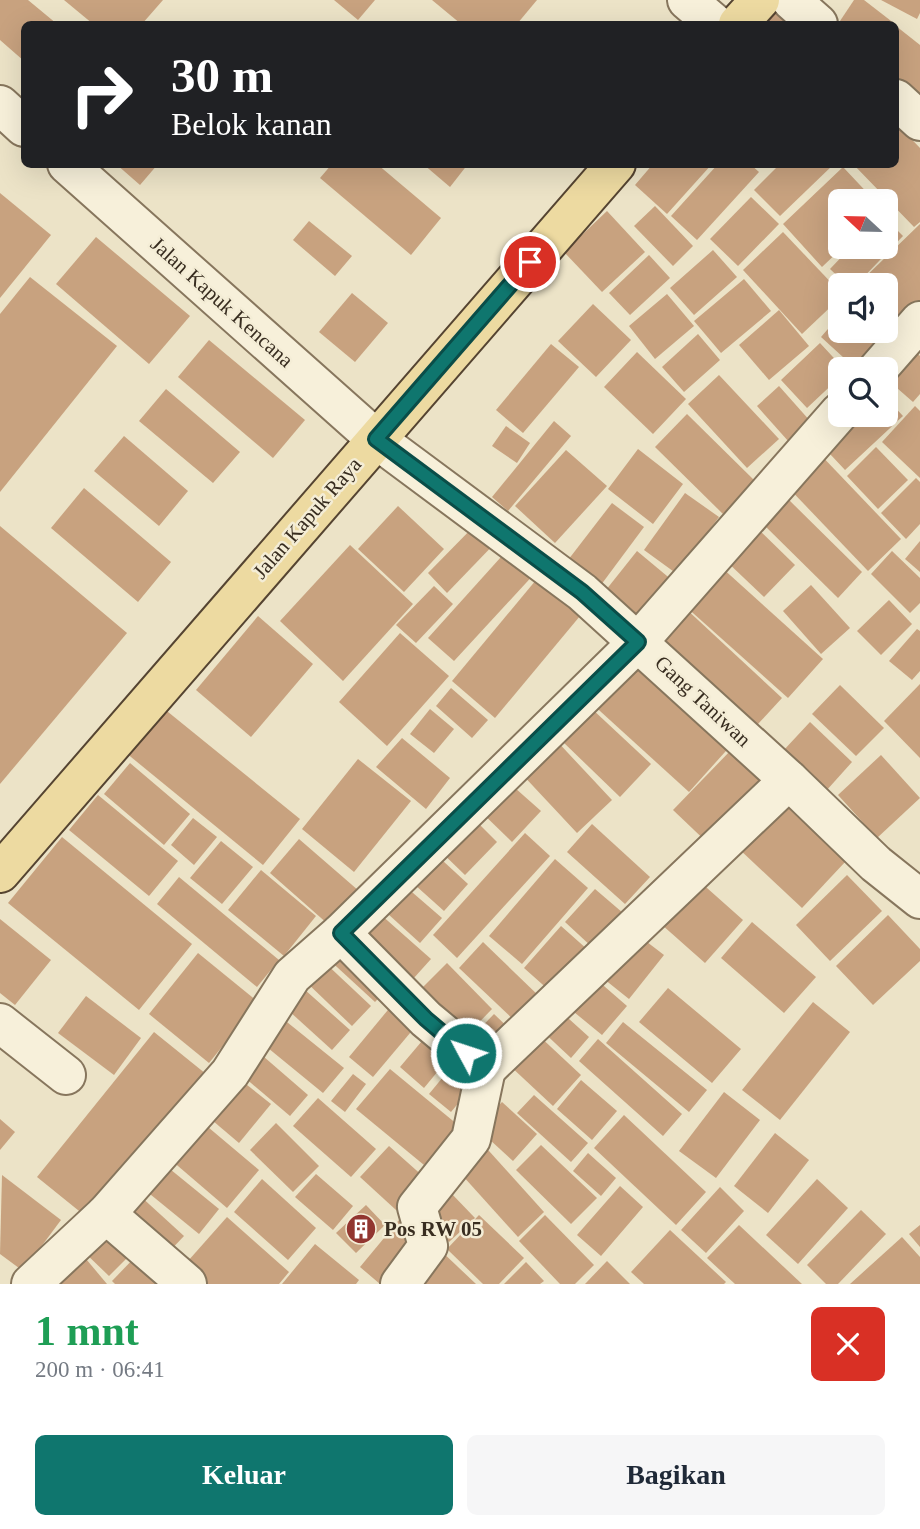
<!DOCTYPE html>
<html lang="id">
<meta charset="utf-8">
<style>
:root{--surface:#fff;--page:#f6f6f7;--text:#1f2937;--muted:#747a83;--accent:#0f766e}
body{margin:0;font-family:"Times New Roman",serif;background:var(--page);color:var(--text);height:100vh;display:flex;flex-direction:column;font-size:26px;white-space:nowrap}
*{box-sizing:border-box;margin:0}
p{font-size:23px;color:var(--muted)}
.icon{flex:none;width:38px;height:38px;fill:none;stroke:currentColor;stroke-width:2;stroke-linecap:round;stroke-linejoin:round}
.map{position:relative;height:1284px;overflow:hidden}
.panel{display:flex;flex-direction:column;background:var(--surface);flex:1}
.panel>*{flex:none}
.hud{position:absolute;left:21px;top:21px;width:878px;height:147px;border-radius:10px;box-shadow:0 7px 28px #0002;background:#202124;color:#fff;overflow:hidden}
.needle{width:46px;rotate:292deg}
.buttons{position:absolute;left:828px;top:189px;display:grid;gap:14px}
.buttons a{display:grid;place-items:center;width:70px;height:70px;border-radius:10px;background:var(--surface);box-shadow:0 7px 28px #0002;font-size:35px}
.pin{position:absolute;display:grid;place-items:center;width:60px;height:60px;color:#fff;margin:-30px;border:4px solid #fff;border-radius:50%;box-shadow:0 2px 7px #0007}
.me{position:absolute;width:77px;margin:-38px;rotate:310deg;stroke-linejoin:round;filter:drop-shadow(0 0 5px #0008)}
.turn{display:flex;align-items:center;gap:24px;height:147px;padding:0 35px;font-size:32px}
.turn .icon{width:91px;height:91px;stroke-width:2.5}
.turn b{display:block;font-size:49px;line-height:60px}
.round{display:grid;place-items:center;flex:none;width:74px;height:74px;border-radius:10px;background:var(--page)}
.summary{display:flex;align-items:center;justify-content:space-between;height:119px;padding:0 35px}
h1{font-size:42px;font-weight:700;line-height:52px;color:#1e9e55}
.action{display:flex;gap:14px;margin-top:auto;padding:14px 35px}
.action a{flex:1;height:80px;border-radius:10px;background:var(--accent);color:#fff;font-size:28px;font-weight:700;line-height:80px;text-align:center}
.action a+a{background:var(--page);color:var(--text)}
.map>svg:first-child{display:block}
.building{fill:#c8a27f}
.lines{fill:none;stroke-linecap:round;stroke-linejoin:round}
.minor-casing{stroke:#87765d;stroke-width:42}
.major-casing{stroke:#554431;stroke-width:42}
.minor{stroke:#f7f0da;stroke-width:38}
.major{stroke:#eddaa1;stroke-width:38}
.route-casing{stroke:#0a4d48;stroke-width:18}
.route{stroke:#0f766e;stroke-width:12}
.labels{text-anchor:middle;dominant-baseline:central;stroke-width:5;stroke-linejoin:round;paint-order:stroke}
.street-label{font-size:21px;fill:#382d20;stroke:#f4edd6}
.poi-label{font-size:21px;font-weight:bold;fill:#382d20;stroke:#f4edd6;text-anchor:start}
</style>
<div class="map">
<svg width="920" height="1284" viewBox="0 0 920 1284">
<rect width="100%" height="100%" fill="#ece3c7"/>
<g class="building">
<path d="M0,0H28L57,24H24V61L0,40Z"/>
<path d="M64,0H163L142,24H93Z"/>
<path d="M334,0H375L358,20Z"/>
<path d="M432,0H537L517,24H461Z"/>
<path d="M854,0H864L895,24H838Z"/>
<path d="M881,0H920V13L917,19Z"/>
<path d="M777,12L789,24H764Z"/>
<path d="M896,26L920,45V109L896,87Z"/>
<path d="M896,123L920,148V222L914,227L853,164H896Z"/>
<path d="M116,164H158L140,185Z"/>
<path d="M332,164H377L441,218L411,255L320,178Z"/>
<path d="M423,164H468L450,187Z"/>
<path d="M653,164H712L667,214L635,185Z"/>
<path d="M718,164H750L759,172L697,240L671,216Z"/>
<path d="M780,164H834L780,216L754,190Z"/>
<path d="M843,167L875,201H840V247H843L822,267L783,224Z"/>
<path d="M0,193L51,235L0,298Z"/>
<path d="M751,197L779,224L738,266L710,239Z"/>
<path d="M655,206L693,246L673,266L634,226Z"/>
<path d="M607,211L645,252L602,292L564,252Z"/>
<path d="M886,219L903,236L856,285H847L830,269L851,247H886Z"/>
<path d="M309,221L352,256L335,276L293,240Z"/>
<path d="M920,224V304L894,330L886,321V285H857Z"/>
<path d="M783,232L840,292V298L802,334L743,270Z"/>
<path d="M96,237L190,316L149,364L56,284Z"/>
<path d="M713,250L737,277L694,315L670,288Z"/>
<path d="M649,255L670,278L630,315L609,293Z"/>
<path d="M30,277L117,346L0,492V314Z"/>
<path d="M744,279L771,311L721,353L694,321Z"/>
<path d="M352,293L388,323L355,362L319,332Z"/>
<path d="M667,294L694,326L655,359L629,326Z"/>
<path d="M593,304L631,340L596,377L558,341Z"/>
<path d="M779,310L809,346L769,380L739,345Z"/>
<path d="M840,315V331H889L855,368L821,337Z"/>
<path d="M698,334L720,360L684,392L662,367Z"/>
<path d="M209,340L305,420L273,458L178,377Z"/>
<path d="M820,343L844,369H840V377L807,408L781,380Z"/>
<path d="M551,344L579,367L523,433L496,410Z"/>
<path d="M915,351L920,356V394L913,402L889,381Z"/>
<path d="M637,352L686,399L653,434L604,387Z"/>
<path d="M719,375L779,439L747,468L688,404Z"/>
<path d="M779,386L811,422L789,442L757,406Z"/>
<path d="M166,389L240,452L213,483L139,421Z"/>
<path d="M886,398L903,416L845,470L816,439L842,415H886Z"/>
<path d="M915,406L920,411V478L882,442Z"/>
<path d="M687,414L756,482L724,515L655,447Z"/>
<path d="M554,421L571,436L508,511L492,497Z"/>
<path d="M506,426L530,443L517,463L492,446Z"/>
<path d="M124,436L188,491L159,526L94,471Z"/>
<path d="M876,447L908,480L878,509L847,476Z"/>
<path d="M638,449L683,484L653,524L608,489Z"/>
<path d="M566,450L607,486L555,543L515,506Z"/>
<path d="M816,450L901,539L868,571L783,482Z"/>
<path d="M916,478L920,482V524L906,539L881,513Z"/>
<path d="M84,488L171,562L138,602L51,528Z"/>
<path d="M685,493L719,517L677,574L644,550Z"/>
<path d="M787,498L862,572L838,598L762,523Z"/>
<path d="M612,503L644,527L592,597L558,573Z"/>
<path d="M398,506L444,549L404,592L358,549Z"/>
<path d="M481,519L500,538L447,593L428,573Z"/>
<path d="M0,526L127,633L0,784Z"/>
<path d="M755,526L795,565L764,597L724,559Z"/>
<path d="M920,541V572L905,559Z"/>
<path d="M350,545L413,604L343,681L280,621Z"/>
<path d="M510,547L537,571L454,661L428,638Z"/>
<path d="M637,551L673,581L635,629L598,600Z"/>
<path d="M892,551L920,578V603L910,613L871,574Z"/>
<path d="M720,566L823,659L788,698L684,605Z"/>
<path d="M541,574L585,610L495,718L452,681Z"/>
<path d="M811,585L850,628L821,654L783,611Z"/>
<path d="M434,586L453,604L416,643L396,625Z"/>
<path d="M889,600L912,624L881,655L857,631Z"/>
<path d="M684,607L782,698L746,737L652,645Z"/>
<path d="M258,616L313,664L251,737L196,690Z"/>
<path d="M917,629L920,631V671L912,680L889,661Z"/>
<path d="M400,633L449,676L387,746L339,702Z"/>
<path d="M635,652L734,742L689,792L589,701Z"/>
<path d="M920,684V758L884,721Z"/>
<path d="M840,685L884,728L856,756L812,714Z"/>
<path d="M451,688L488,720L472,738L436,706Z"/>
<path d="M157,703L300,819L263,865L120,748Z"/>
<path d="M591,708L651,764L620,797L561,740Z"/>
<path d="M430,709L454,729L434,753L410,734Z"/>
<path d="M810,722L852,762L826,791L783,751Z"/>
<path d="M402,738L450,778L426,809L376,767Z"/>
<path d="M554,738L612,800L577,833L519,771Z"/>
<path d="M733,748L774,787L714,849L673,810Z"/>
<path d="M881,755L920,798L877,838L838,795Z"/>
<path d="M358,759L411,801L354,872L302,829Z"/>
<path d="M130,763L190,814L164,845L104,794Z"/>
<path d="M505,779L541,811L512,842L476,807Z"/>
<path d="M98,795L178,861L149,896L69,830Z"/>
<path d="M782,801L846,861L802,908L738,848Z"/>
<path d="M467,812L497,842L465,875L434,845Z"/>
<path d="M193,818L217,837L194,865L171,845Z"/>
<path d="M592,824L650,877L625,904L567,852Z"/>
<path d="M525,833L550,856L457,958L433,935Z"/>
<path d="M62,837L192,944L139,1010L8,903Z"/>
<path d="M299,839L359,891L329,925L270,873Z"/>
<path d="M221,841L253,867L222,904L190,878Z"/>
<path d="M430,849L468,884L444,911L405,876Z"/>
<path d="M555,859L588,888L522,964L489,936Z"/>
<path d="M261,870L316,916L284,956L228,910Z"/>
<path d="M847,875L882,911L830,961L796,925Z"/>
<path d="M179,877L279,960L257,987L157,904Z"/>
<path d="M398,880L442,918L420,943L377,904Z"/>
<path d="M698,880L743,920L705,963L661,924Z"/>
<path d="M595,889L623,913L592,947L565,922Z"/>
<path d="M371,906L431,959L413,979L354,926Z"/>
<path d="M888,915L920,949V961L873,1005L836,966Z"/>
<path d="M0,919L51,960L15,1005L0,993Z"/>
<path d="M752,922L816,977L784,1013L721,958Z"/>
<path d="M561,926L588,950L551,992L524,968Z"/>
<path d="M634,932L664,955L629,999L599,975Z"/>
<path d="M339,940L390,986L375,1002L325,956Z"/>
<path d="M483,942L541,998L517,1023L459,968Z"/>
<path d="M198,953L258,1002L209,1063L149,1014Z"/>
<path d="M321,959L371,1006L352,1026L303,979Z"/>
<path d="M447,963L492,1009L464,1038L418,992Z"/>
<path d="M589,973L627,1006L602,1035L563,1003Z"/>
<path d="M295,981L350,1030L332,1050L278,1001Z"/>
<path d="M668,988L741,1049L712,1083L639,1022Z"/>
<path d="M86,996L141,1038L114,1075L58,1033Z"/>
<path d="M397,999L421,1020L373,1077L349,1057Z"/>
<path d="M813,1002L850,1032L780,1120L742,1090Z"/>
<path d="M558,1009L589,1037L571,1058L539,1028Z"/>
<path d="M277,1014L344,1068L323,1093L257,1039Z"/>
<path d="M494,1014L514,1033L488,1061L467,1042Z"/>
<path d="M623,1022L707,1090L689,1112L606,1043Z"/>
<path d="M433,1028L457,1048L424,1088L400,1067Z"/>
<path d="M154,1032L206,1074L89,1219L37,1177Z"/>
<path d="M536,1033L581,1075L553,1106L508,1064Z"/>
<path d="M598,1039L682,1114L663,1136L579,1061Z"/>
<path d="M256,1050L308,1095L290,1116L238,1072Z"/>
<path d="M462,1054L484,1072L451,1112L429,1094Z"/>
<path d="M390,1069L458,1125L424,1165L356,1109Z"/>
<path d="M353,1074L366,1084L345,1112L331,1101Z"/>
<path d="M237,1077L271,1104L239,1143L206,1115Z"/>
<path d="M581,1080L617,1111L592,1140L557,1109Z"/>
<path d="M724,1092L760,1120L716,1178L679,1151Z"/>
<path d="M534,1095L588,1143L571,1162L517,1113Z"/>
<path d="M318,1098L376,1149L351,1177L293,1126Z"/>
<path d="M502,1102L537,1134L513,1161L477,1128Z"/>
<path d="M624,1115L706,1192L676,1225L594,1148Z"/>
<path d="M0,1119L15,1132L0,1150Z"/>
<path d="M202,1122L259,1170L227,1208L171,1160Z"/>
<path d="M276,1123L319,1166L293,1192L250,1150Z"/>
<path d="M775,1133L809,1160L768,1213L734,1186Z"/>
<path d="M480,1141L544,1212L518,1237L453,1165Z"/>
<path d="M541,1145L597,1198L571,1224L516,1170Z"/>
<path d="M389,1146L425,1178L396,1210L360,1177Z"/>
<path d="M588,1153L616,1178L601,1196L573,1171Z"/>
<path d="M165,1165L219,1209L199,1234L145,1190Z"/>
<path d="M316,1174L353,1206L333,1230L295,1197Z"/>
<path d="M2,1175L61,1220L23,1271L0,1254Z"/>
<path d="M262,1179L316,1228L288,1260L234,1212Z"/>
<path d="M817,1179L848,1208L798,1264L766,1235Z"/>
<path d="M620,1186L643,1207L601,1256L577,1235Z"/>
<path d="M720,1187L744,1211L706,1253L681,1230Z"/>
<path d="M450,1192L475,1218L449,1242L424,1216Z"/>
<path d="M138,1194L184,1236L165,1256L120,1215Z"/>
<path d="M366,1205L385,1225L356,1253L336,1233Z"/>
<path d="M861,1210L886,1234L838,1284H826L807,1265Z"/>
<path d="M479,1215L524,1258L499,1284H483L447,1249Z"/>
<path d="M545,1215L594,1265L575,1284H560L519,1241Z"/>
<path d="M227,1217L289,1272L279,1284H196L180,1270Z"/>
<path d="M399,1220L426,1243L392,1284H380L360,1267Z"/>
<path d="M107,1222L135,1250L109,1276L81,1249Z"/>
<path d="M739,1225L802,1284H735L707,1258Z"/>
<path d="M920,1225V1247L909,1234Z"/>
<path d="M670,1230L726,1282L724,1284H644L631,1272Z"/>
<path d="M902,1237L920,1257V1284H850Z"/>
<path d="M315,1244L359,1280L356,1284H282Z"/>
<path d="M439,1249L476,1284H407Z"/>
<path d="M81,1253L107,1284H52Z"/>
<path d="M139,1253L164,1277L156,1284H115L112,1281Z"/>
<path d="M607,1261L630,1284H585Z"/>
<path d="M526,1262L544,1281L540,1284H504Z"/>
</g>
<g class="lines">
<g class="minor-casing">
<g id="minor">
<path d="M687,0L715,24"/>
<path d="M791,0L818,24"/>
<path d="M896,99L920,121"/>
<path d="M0,105L24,127"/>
<path d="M67,164L376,439L582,592L789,780L876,864L920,899"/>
<path d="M878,369L920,321"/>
<path d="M341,933L426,1019L486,1069L471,1139L417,1207L428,1246L400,1284"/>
<path d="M0,1023L66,1075"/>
<path d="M486,1069L789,780"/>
<path d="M106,1214L187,1284"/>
<path d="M31,1284L106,1214L230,1073L292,976L341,933L638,642L840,412"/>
</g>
</g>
<g class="major-casing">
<g id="major">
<path d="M738,24L760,0"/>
<path d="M0,873L616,164"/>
</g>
</g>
<use href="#minor" class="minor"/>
<use href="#major" class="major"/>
</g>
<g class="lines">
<g class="route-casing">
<path id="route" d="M466,1053L426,1019L341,933L638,642L582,592L376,439L530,262"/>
</g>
<use href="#route" class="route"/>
</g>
<defs>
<g id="building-disc" transform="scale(1.575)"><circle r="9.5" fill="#923630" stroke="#f4edd6"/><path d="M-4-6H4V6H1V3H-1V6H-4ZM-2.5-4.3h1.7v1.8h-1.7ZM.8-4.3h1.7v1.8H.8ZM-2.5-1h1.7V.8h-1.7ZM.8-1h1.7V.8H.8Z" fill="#fff"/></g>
</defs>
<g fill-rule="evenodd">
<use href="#building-disc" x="361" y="1229"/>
</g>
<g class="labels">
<g class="street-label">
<text transform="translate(222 302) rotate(42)">Jalan Kapuk Kencana</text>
<text transform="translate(307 518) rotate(-49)">Jalan Kapuk Raya</text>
<text transform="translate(703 701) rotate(43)">Gang Taniwan</text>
</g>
<g class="poi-label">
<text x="384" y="1229">Pos RW 05</text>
</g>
</g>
</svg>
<div class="buttons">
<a><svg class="needle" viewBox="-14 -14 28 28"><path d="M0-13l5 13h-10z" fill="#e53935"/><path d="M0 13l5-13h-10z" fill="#747a83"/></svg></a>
<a><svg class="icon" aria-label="sound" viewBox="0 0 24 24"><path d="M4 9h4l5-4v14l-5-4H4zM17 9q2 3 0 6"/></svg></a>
<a><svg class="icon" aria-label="search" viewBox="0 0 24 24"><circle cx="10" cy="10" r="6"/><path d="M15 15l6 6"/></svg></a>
</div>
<div class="pin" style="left:530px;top:262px;background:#d93025"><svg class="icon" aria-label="arrive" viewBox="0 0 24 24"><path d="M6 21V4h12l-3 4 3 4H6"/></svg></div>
<svg class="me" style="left:466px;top:1053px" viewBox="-20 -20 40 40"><circle r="17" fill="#0f766e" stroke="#fff" stroke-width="3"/><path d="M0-11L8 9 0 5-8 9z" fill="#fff"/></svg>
<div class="hud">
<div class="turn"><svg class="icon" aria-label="right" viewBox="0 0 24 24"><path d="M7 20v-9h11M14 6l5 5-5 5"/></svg><div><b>30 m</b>Belok kanan</div></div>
</div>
</div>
<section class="panel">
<div class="summary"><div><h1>1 mnt</h1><p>200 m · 06:41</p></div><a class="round" style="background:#d93025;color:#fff"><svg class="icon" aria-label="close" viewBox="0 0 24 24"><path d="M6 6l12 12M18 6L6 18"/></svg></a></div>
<div class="action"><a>Keluar</a><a>Bagikan</a></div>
</section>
